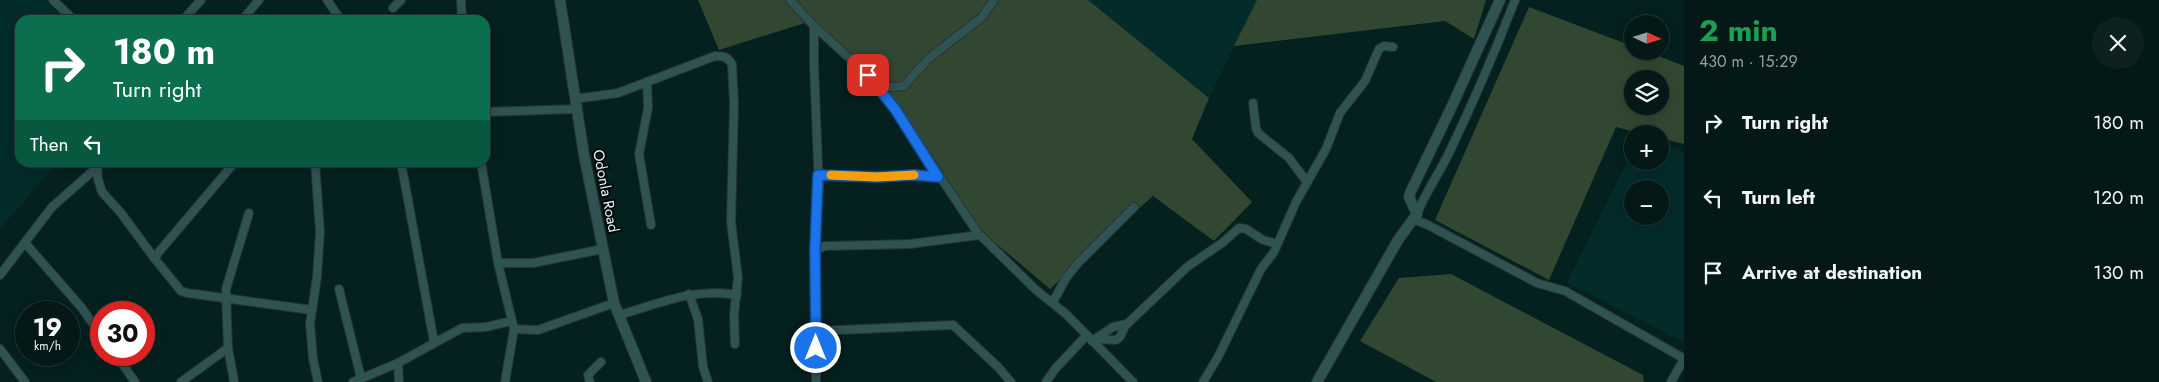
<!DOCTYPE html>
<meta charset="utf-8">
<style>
:root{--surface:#031817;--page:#0d2120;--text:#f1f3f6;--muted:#97a0a1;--line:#243736}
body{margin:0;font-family:Jost,sans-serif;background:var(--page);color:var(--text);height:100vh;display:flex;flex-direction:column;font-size:19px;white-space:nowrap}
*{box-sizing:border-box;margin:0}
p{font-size:16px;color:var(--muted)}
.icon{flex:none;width:28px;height:28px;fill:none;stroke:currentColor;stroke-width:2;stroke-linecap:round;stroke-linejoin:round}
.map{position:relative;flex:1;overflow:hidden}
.sheet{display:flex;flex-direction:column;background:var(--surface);width:475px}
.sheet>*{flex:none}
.hud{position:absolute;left:15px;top:15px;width:475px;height:152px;border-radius:15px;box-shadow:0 2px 12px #0003,0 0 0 1px var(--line);background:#0b6e4f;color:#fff;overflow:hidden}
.needle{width:32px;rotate:94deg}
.fabs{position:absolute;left:1624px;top:15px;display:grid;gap:10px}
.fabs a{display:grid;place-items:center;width:45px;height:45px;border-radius:50%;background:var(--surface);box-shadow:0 2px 12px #0003,0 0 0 1px var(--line);font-size:25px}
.speed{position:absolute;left:15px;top:301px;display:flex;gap:10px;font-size:25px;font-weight:700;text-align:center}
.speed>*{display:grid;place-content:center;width:65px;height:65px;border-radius:50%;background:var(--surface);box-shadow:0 2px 12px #0003,0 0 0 1px var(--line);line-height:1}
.speed small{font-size:12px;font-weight:400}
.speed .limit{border:8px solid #d22;background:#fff;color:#111}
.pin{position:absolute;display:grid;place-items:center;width:42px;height:42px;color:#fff;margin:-21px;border-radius:10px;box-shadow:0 2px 8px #0006}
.me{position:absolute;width:55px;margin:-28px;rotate:0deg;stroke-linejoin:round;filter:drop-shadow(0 0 4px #0008)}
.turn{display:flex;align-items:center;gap:18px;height:105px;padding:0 15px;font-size:22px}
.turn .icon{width:65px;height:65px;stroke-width:2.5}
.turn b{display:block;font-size:35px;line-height:42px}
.then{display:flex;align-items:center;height:48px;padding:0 15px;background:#0003;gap:10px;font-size:19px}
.round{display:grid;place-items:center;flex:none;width:52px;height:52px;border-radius:26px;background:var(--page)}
.summary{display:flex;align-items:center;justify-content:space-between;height:85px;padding:0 15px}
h1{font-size:30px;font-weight:700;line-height:38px;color:#1e9e55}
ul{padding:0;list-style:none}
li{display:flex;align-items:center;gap:15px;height:75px;padding:0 15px}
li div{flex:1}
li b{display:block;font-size:19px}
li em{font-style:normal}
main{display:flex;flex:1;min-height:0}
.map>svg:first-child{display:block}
.built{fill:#032b2a;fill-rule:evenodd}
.green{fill:#324731;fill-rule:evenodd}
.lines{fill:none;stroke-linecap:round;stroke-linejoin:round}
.minor-casing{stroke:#293433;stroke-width:10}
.tertiary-casing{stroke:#293433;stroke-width:12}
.minor{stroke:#2e5351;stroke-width:8}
.tertiary{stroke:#2e5351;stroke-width:10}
.route-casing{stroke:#114b97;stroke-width:12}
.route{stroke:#1a73e8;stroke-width:9}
.slow{stroke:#f59e0b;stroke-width:9}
.labels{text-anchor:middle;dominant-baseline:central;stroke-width:4;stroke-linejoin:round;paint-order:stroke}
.street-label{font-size:15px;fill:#e4f8f7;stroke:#000808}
</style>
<main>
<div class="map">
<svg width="1684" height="382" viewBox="0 0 1684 382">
<rect width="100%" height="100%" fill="#04201f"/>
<g class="built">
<path d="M0,0H46L68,20H20V162L57,163L0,229Z"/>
<path d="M1088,0H1257L1209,98Z"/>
<path d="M1660,141L1684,153V342L1567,283L1632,151V161H1660ZM1632,189H1660V216H1632Z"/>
</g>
<g class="green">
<path d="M698,0H1088L1209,98L1192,139L1252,202L1214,241L1153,196L1050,289L980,230L863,73L805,23L719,50Z"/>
<path d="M1257,0H1486L1474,39L1445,21L1234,46Z"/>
<path d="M1529,7L1632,46V51H1646L1684,66V144L1660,138V134H1643L1616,127L1549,280L1435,220ZM1632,79H1660V106H1632Z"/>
<path d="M1451,274L1643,375L1644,382H1436L1360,341L1399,278Z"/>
</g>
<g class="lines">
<g class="minor-casing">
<g id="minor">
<path d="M53,0L74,20"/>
<path d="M327,0L341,20"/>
<path d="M461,0L462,20"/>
<path d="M790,0L814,26L868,75L895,109L977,232L1036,290L1066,314L1133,382"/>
<path d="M393,8L401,0"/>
<path d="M183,20L201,0"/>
<path d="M242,20L259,0"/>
<path d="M814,26V66L819,189L816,206L815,250L816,382"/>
<path d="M647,82L648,108L639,154L651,225"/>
<path d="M875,83L880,79L890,87L904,86L928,59L982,17L994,0"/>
<path d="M575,99L618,93L715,56C723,56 727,56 732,64L734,104L731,222L738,278L734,314L735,344"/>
<path d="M1253,103L1256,128L1258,133L1289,158L1307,182"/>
<path d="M485,112L576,109"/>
<path d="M235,162L158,253L155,259L181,291L187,293L312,310"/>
<path d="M315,162L320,232L317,277L310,324L313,359L318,382"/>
<path d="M401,162L434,342"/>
<path d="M481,162L498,263L514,329L505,382"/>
<path d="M97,168L98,179L102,192L121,213L155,259"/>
<path d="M818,175L877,177L914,175L938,177"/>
<path d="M1417,214C1425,193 1439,174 1449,153C1473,103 1495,52 1515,0"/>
<path d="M1413,219L1428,225L1537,283L1565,291L1683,358"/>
<path d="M26,244L81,307L101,335"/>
<path d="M815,250L825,246L910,244L979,235"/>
<path d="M498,263H533L603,249"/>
<path d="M0,275L52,207L103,162"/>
<path d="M339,289L361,378"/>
<path d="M689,294L698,319L703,367L708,382"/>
<path d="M1053,302L1066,278L1078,263L1134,207"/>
<path d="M619,315C658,304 695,287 737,295"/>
<path d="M514,329L538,330L614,303"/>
<path d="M816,331L953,325L998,367L1011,382"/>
<path d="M1096,339L1116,340L1120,337L1125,326"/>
<path d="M1092,341L1113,327L1127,324L1187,267L1222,243L1239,228L1246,229L1263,240L1277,244"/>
<path d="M0,349L25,382"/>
<path d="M116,355L135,382"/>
<path d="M398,363L399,382"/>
<path d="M234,381L228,348L226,289L249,213"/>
<path d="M181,382L228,348"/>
<path d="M353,382L398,363L462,328L486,327L512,321"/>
<path d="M590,382L588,375L601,362"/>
<path d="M1046,382L1055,369L1087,335"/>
<path d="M1203,382L1218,357L1261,269L1274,252L1296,202L1326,149L1340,113L1365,81L1379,49L1384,46L1393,47"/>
<path d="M1671,382L1684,359"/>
</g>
</g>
<g class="tertiary-casing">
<g id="tertiary">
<path d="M560,0L584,155L614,303L646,382"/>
<path d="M1317,382L1398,240L1417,214L1409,197L1411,191L1452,106L1500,0"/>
</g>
</g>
<use href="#minor" class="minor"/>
<use href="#tertiary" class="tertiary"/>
</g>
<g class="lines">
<g class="route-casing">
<path id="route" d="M816,348L815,250L818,175L877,177L914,175L938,177L895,109L868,75"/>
</g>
<use href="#route" class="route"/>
<path class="slow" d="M831,175L877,177L914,175"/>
</g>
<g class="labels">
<g class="street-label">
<text transform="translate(606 191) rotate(79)">Odonla Road</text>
</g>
</g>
</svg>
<div class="fabs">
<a><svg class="needle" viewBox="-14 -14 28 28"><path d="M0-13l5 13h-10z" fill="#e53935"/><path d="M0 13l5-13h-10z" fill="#97a0a1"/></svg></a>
<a><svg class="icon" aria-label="layers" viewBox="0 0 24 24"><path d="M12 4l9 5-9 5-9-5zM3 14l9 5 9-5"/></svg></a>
<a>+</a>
<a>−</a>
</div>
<div class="speed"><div>19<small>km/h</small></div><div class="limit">30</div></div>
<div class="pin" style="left:868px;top:75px;background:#d93025"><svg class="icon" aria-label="arrive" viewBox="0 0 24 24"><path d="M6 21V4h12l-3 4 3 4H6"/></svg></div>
<svg class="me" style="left:816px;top:348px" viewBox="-20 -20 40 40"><circle r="17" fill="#1a73e8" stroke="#fff" stroke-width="3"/><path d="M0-11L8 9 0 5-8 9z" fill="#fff"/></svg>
<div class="hud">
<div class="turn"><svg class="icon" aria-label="right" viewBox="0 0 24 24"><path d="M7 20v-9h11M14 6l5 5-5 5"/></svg><div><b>180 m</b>Turn right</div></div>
<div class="then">Then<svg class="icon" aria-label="left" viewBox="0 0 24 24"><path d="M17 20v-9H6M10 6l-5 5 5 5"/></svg></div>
</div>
</div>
<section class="sheet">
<div class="summary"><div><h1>2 min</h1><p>430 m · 15:29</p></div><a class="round"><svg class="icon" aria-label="close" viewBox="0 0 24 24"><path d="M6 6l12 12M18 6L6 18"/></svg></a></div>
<ul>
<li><svg class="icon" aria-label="right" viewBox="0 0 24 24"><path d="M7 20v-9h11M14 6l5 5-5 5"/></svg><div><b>Turn right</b></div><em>180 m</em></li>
<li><svg class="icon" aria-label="left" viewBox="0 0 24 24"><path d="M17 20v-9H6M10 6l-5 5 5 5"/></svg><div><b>Turn left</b></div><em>120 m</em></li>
<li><svg class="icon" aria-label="arrive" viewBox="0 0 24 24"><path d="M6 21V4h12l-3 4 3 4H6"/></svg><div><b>Arrive at destination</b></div><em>130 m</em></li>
</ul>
</section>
</main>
